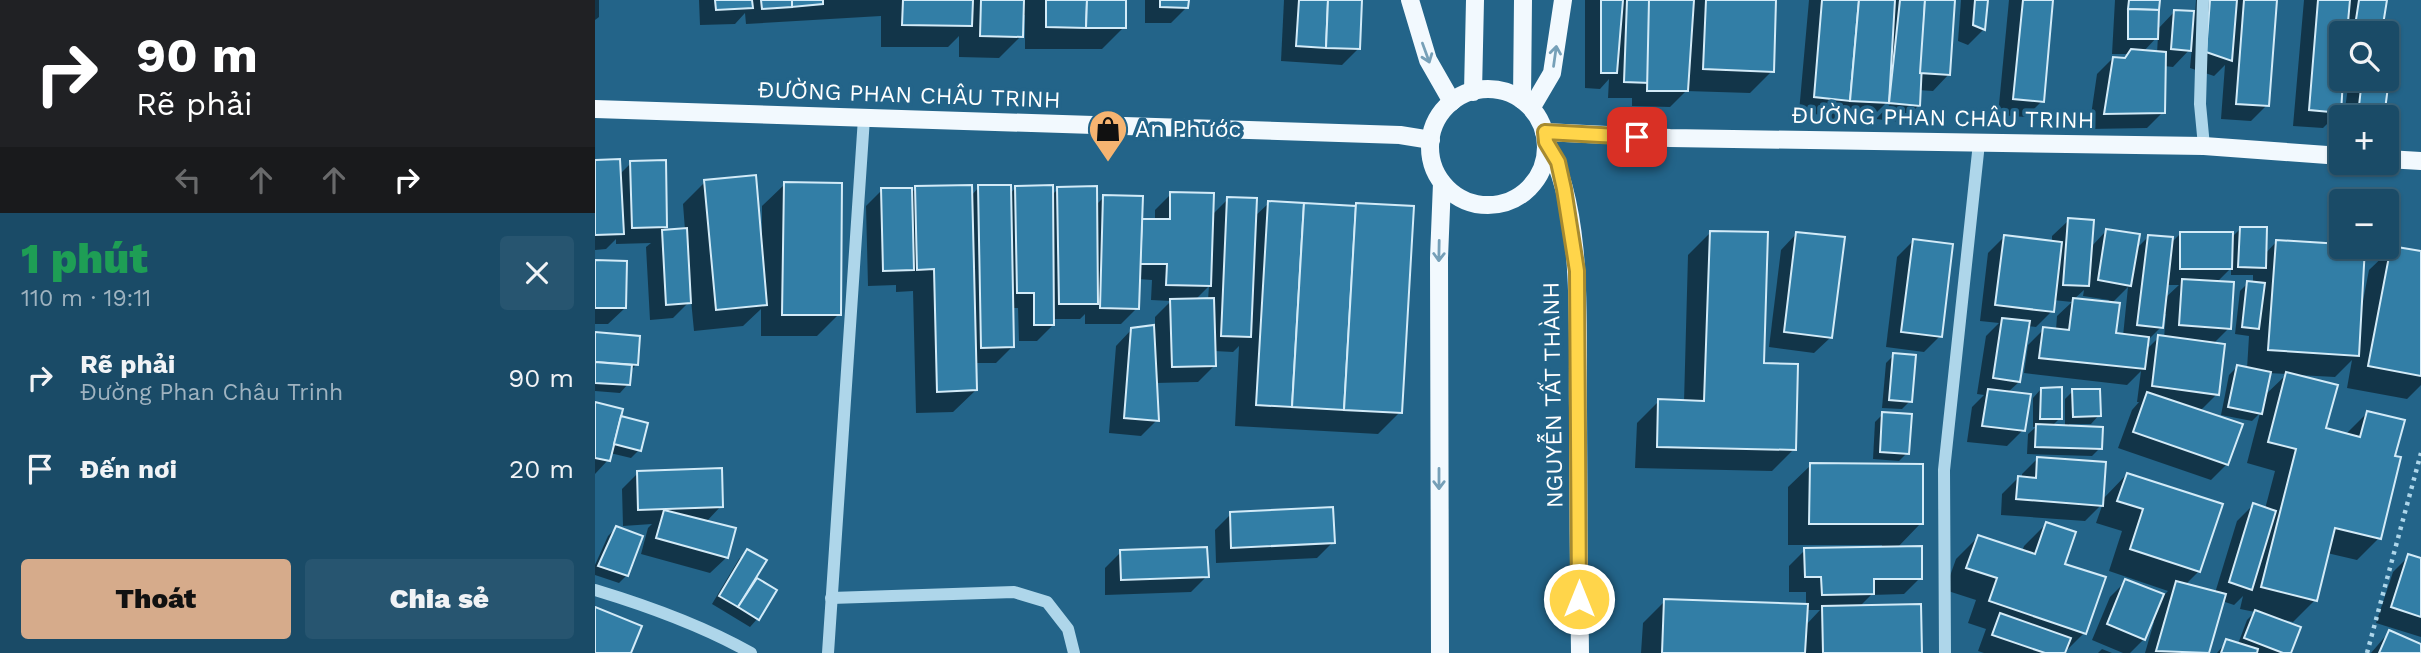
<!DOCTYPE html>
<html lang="vi">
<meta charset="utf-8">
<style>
:root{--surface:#1a4b67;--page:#275570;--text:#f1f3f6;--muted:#9fb3c0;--line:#38637b;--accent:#d6ab8b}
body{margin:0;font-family:"Work Sans",sans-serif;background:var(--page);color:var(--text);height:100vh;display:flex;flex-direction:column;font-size:26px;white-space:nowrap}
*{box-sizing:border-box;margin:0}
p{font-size:23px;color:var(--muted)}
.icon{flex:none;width:38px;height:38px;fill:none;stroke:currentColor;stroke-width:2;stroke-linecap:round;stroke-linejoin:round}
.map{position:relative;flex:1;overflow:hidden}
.sheet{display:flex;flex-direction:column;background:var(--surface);width:595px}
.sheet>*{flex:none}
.guide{background:#202124;color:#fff;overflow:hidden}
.controls{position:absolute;left:1734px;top:21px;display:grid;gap:14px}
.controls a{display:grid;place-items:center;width:70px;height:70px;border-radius:7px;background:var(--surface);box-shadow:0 2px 5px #0004,0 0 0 2px var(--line);font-size:35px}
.pin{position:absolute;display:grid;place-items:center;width:60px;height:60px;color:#fff;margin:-30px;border-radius:14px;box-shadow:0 4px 10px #0006}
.me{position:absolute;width:77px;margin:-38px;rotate:0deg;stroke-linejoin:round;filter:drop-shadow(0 0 5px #0008)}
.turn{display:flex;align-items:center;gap:24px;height:147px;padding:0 21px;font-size:32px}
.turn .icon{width:91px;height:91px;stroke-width:2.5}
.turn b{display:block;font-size:49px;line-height:60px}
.lanes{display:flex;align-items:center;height:66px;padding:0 21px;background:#0003;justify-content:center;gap:35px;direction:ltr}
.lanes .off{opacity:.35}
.round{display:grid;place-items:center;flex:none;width:74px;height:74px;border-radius:7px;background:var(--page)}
.overview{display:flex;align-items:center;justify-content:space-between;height:119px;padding:0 21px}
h1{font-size:42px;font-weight:800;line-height:52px;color:#1e9e55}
.button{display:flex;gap:14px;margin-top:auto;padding:14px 21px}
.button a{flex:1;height:80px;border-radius:7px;background:var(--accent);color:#111;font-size:28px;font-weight:800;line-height:80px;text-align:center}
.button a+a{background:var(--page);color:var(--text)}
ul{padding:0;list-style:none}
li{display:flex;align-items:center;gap:21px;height:91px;padding:0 21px}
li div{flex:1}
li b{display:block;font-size:26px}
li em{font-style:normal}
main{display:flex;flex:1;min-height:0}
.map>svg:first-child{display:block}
.shadow{fill:#0007;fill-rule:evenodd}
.building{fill:#327ea6;stroke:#d3ebf8;stroke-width:2}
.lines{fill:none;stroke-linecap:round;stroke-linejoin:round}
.path{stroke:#aed6ea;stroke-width:4.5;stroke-dasharray:3.5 5;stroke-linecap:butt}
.minor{stroke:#aed6ea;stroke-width:12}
.major{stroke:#f2f9fe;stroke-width:18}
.oneway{stroke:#76a0b8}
.route-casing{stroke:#a68a30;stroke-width:18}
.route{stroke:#ffd54a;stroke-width:12}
.labels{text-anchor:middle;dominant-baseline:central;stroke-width:7;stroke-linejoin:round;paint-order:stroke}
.street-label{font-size:23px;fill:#fff;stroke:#236489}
.poi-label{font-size:23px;fill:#fff;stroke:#236489;text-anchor:start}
</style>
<main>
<section class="sheet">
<div class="guide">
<div class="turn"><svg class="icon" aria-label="right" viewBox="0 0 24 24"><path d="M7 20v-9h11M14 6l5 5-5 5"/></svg><div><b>90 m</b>Rẽ phải</div></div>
<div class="lanes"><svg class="icon off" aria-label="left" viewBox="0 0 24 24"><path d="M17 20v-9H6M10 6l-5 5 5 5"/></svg><svg class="icon off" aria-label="ahead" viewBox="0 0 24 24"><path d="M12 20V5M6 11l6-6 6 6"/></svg><svg class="icon off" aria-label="ahead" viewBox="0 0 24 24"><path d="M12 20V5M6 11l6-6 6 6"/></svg><svg class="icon" aria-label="right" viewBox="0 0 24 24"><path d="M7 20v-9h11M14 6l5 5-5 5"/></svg></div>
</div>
<div class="overview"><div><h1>1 phút</h1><p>110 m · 19:11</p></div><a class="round"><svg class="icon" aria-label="close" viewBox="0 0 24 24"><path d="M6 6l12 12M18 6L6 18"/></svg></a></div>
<ul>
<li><svg class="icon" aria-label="right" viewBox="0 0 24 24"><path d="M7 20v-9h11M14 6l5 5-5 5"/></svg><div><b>Rẽ phải</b><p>Đường Phan Châu Trinh</p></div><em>90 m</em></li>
<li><svg class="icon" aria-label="arrive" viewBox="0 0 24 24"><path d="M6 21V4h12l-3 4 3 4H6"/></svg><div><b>Đến nơi</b></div><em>20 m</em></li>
</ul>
<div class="button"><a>Thoát</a><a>Chia sẻ</a></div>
</section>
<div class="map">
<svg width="1826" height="653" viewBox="0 0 1826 653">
<rect width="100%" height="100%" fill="#236489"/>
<g class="shadow">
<path d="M0,0H4V17L0,20Z"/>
<path d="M104,0H529V27L507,49H430V15H427L426,36L404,58L364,57V36L353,47H286V16L151,24L150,13L140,24L105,25Z"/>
<path d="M550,0H592V7L576,23H550Z"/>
<path d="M689,0H766L763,49L747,65L686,61Z"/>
<path d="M990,0H1180L1177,71L1155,93L1091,91L1075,107L1037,106V98H1013L1014,79L1005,89L990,88Z"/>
<path d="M1214,0H1359L1354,74L1338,91L1323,90V106L1307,122L1281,119L1298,101H1293L1270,124L1234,123V116L1204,112Z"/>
<path d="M1366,0H1391L1389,29L1373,45L1363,41Z"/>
<path d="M1414,0H1456L1447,101L1431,117L1403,115Z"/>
<path d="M1520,0H1563L1562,30L1580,11L1600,13L1601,0H1681L1672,105L1656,121L1626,119L1630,65L1619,76L1595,68L1597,47L1578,67L1569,66L1568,112L1552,128L1494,129L1502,74L1518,58L1528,60L1533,54H1517ZM1563,36L1562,53L1548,52Z"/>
<path d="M1709,0H1790L1785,30L1782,33H1746L1744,112L1728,128L1698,126Z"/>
<path d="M1792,48L1797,49L1788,109L1780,117H1749L1754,79H1792Z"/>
<path d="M0,162L24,175L36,163L71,227L66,231L90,230L88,204L110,182L164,236H167V206L190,184L244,314L222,336H166V309L148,326L99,331L96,300L78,318L55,320L51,247L56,243L21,244V239L11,249L0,250Z"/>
<path d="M384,187L415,194L421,187L456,196L463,189L500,206L509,197L545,220L560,221V210L576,194L617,215L633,199L659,217L674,203L759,208L762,205L805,412L783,434L640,426L644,346L638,352L619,351V366L603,382L560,383L562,420L546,436L514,433L521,346L537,329L560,327V317L576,301L556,300L557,280L543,279L542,308L526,324H490V314L485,319H458V325L442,341H424L423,308H417V347L401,363H380L381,390L358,412L321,413L318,291L301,292V285L273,286L271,206L287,190L316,193L321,188L376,196ZM614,286L613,300H600Z"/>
<path d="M1474,220L1496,247L1511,231L1541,249L1553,237L1576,243L1585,234L1636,238L1646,228L1670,254L1681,242L1769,247L1765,306H1767L1774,270L1797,248L1826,253V385L1812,399L1752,388L1757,360L1740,377L1703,375L1729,429L1750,435L1772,413L1798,457L1784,538L1762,560L1732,553L1720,600L1698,622L1690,620L1694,653H1622L1632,641L1643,644L1652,620L1660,612L1645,609L1648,596L1639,605L1627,601L1612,653H1550L1559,622L1556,621L1549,639L1535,653H1528L1497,640L1515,597L1531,581L1568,596L1573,591L1514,571L1527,531L1501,523L1508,503L1490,521L1406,515L1407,494L1423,478H1427V474L1443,458L1507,500L1532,474L1604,571L1590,585L1620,593L1642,521L1658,505L1670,509L1680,471L1652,463L1665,413L1657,421L1626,415L1634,375L1642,367L1652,369L1654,336L1640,334L1645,291L1653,283H1658V275H1636V268L1621,283L1634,328L1618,344L1622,394L1605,411L1632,464L1616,480L1523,448L1537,410L1544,402H1542L1546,371L1532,385L1429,373L1433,345L1449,329L1461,330L1462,316L1477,302L1458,300L1457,311L1441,327L1432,326L1424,382L1412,393L1428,430L1412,446L1372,442L1377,407L1389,395L1382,394L1391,336L1404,323L1385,321L1393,253L1409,237L1457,243V236ZM1571,285H1584L1569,299ZM1533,287L1528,336L1519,335L1516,304ZM1489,290L1488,296L1514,300L1513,303L1478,300ZM1567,314H1571L1569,338L1564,337L1550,351L1551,342L1566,327ZM1673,373L1692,374L1668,397Z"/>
<path d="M1115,233L1199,449L1177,471L1040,468L1042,423L1064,401L1089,402L1093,255Z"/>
<path d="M1202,233L1236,337L1219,353L1174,347L1186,250Z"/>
<path d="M1318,241L1345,336L1329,352L1291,347L1302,257Z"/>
<path d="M0,262L30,308L13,324H0Z"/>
<path d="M0,334L42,364L34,372L33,384L25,393L0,391Z"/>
<path d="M1299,355L1315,401L1307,409L1287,408L1291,363Z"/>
<path d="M1446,389L1465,418L1457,426L1470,427V399L1478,391L1504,415L1496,424H1474V427L1505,448L1497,456L1432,454L1433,434L1441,427H1438V398Z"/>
<path d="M0,404L24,418L44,450L36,458L15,453L13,460L0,474Z"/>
<path d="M1288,414L1312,453L1304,461L1278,459L1280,422Z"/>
<path d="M1216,465L1326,523L1301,549L1325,578L1309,594L1276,595L1264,607L1325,653H1046L1048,623L1070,601L1211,606V592H1194V566L1210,550L1287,549V545H1193V487ZM1211,610H1225L1210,626Z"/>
<path d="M43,473L126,506L111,522L132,557L115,573L46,554L53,528L57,524L28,526L27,489Z"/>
<path d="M636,514L738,542L722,558L621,563L620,530Z"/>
<path d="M1451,524L1468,565L1489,633L1469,653H1389L1383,651L1391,629L1373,623L1381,600L1350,590L1361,559L1383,537L1427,552L1429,546Z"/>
<path d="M21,528L32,575L24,583L0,575V565L13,536Z"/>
<path d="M153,551L159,578L180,590L163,618L155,627L117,604L144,559Z"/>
<path d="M526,552L612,576L596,592L510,595V568Z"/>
<path d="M1814,556L1826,560V637L1781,623L1798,572Z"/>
<path d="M1794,632L1826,646V653H1776Z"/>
<path d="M1507,649L1517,653H1503Z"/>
</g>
<g class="building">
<path d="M120,0H157L158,8L121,10Z"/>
<path d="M166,0H197V7L167,9Z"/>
<path d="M197,0H228V4L197,7Z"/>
<path d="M308,0H378L377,26L307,25Z"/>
<path d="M386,0H429L428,37L385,36Z"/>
<path d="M451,0H492L491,28L451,27Z"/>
<path d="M492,0H531V28H491Z"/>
<path d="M565,0H594L593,8L565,7Z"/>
<path d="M704,0H733L731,48L701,46Z"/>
<path d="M733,0H767L765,49L731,48Z"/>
<path d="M1006,0H1028L1022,73H1006Z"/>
<path d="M1032,0H1054L1055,83L1029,82Z"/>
<path d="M1054,0H1099L1093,91H1052Z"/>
<path d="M1111,0H1181L1179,72L1108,69Z"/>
<path d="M1227,0H1264L1255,101L1219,97Z"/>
<path d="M1264,0H1300L1294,103L1255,101Z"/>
<path d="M1305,0H1330L1325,106L1294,103Z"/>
<path d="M1330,0H1360L1355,75L1325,73Z"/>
<path d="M1380,0H1393L1390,30L1378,25Z"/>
<path d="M1428,0H1458L1449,102L1418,99Z"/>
<path d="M1534,0H1565L1564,10L1533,9Z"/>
<path d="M1615,0H1642L1637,61L1611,52Z"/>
<path d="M1649,0H1682L1674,106L1641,104Z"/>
<path d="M1723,0H1755L1752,33H1746V79H1748L1746,113L1714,110Z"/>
<path d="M1764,0H1792L1787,31L1760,26Z"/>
<path d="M1533,9L1564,10L1563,39H1533Z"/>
<path d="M1579,10L1599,11L1596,51L1576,49Z"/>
<path d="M1792,46L1798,47L1790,110L1764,106L1767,79H1792Z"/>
<path d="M1536,49L1571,52L1570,113L1509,114L1518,57L1530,58Z"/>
<path d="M25,159L29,234L0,235V160Z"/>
<path d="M71,160L72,227L37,228L35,161Z"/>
<path d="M161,175L172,305L121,310L109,180Z"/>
<path d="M189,182L247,183L246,315H187Z"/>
<path d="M377,185L382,390L342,392L339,269L322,270L320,186Z"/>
<path d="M383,185H416L419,347L386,348Z"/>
<path d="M458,185L459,325H439V293H422L420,186Z"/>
<path d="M502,186L503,304H464L462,187Z"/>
<path d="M286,188H317L319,270L288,271Z"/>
<path d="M575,192L619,193L616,286L571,285L572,264H545L547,219H575Z"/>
<path d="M508,195L548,196L544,309L505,308Z"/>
<path d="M632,197L662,198L656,337L626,336Z"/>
<path d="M673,201L709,203L697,407L661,405Z"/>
<path d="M709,203L761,206L749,410L697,407Z"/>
<path d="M761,203L819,206L807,413L749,410Z"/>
<path d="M1473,218L1499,220L1494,286L1468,285Z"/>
<path d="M1645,227H1672L1671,268L1643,267Z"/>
<path d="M92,228L96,303L71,305L67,230Z"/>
<path d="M1511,229L1545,234L1536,286L1503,280Z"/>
<path d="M1115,231L1173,232L1169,363L1203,364L1201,450L1062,447L1063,399L1109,401Z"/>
<path d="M1201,232L1250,237L1237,338L1189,332Z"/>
<path d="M1585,232H1638L1637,269H1585Z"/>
<path d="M1409,235L1467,242L1459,312L1400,305Z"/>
<path d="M1553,235L1578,237L1568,328L1542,325Z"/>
<path d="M1318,239L1358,244L1347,337L1306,332Z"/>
<path d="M1681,240L1746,244V247H1770L1764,356L1673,350Z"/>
<path d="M1796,246L1826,251V376L1773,366Z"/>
<path d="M0,260L32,261L31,308H0Z"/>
<path d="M1587,279L1639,282L1636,329L1584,325Z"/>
<path d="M1652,281L1670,283L1664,329L1647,327Z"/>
<path d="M619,298L621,366L577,367L575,299Z"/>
<path d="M1478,298L1525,303L1521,333L1554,337L1550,369L1444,358L1448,327L1474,330Z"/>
<path d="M1407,318L1435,321L1425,382L1398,378Z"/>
<path d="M559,325L564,421L529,418L536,328Z"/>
<path d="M0,332L45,336L43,365L0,362Z"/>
<path d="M1563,335L1630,344L1624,395L1557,386Z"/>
<path d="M1298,353L1321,355L1317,402L1294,400Z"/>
<path d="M0,362L37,365L35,385L0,383Z"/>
<path d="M1642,365L1676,372L1667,414L1633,407Z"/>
<path d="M1691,372L1743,385L1731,428L1765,437L1772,411L1810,420L1800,456L1806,457L1786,539L1740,528L1722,601L1666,587L1701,449L1673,442Z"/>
<path d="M1467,387V419H1445L1446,388Z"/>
<path d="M1393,389L1436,394L1430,431L1387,426Z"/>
<path d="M1477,389H1505L1506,416L1478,417Z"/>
<path d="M1552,392L1648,424L1633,465L1538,432Z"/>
<path d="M0,402L28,409L15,461L0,458Z"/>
<path d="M1287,412L1317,414L1314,454L1285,452Z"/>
<path d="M26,416L53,423L46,451L19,444Z"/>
<path d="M1441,424L1508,427L1507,449L1440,447Z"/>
<path d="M1442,457L1511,462L1508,506L1421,499L1423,476L1441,478Z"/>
<path d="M1215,463L1328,464V524H1214Z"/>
<path d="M127,468L128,507L43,510L42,471Z"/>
<path d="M1532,473L1628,504L1605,572L1535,549L1548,509L1522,501Z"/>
<path d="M1658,503L1681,511L1657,590L1634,582Z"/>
<path d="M738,507L740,543L636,548L635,512Z"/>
<path d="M69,510L141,528L133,558L61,538Z"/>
<path d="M1451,522L1481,532L1470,564L1511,577L1491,634L1394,601L1402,578L1371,568L1383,535L1440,554Z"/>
<path d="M21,526L48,536L33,576L3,566Z"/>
<path d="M1327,546V579H1279V594L1227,595L1226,577H1210L1209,548Z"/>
<path d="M612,547L614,577L526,580L525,550Z"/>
<path d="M152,549L172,560L143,607L124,596Z"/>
<path d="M1813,554L1826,558V617L1796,607Z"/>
<path d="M162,578L182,590L164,620L143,607Z"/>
<path d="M1530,579L1569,594L1550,640L1512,624Z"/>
<path d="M1581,581L1631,594L1614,653L1561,651Z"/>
<path d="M1069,599L1213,604L1210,653H1067Z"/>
<path d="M1326,604L1327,653H1228L1227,606Z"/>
<path d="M0,607L47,626L36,653H0Z"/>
<path d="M1660,610L1706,627L1696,653H1688L1649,638Z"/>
<path d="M1405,613L1476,638L1470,653H1450L1397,635Z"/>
<path d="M1794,630L1826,644V653H1784Z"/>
<path d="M1631,639L1663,649L1662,653H1626Z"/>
</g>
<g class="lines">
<path class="path" d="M1772,653L1826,453"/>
<g class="minor">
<path d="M1608,0L1605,104L1609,146"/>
<path d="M0,590C53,606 108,626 156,653"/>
<path d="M236,598L419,592L452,602L473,629L479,653"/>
<path d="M233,653L269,118"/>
<path d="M1350,653L1349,470L1384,143"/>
</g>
<g class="major">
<path d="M815,0L833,60L857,102"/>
<circle cx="893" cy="147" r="58"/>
<path d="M878,92L880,0"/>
<path d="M927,100L928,0"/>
<path d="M937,107L957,73L968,0"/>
<path d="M0,109L805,135L836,140"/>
<path d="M949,132L1075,138L1609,146L1746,156"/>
<path d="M951,142C990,211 982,330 983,408C983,490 984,571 985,653"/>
<path d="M1792,159L1826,161"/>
<path d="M845,653L844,258L847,183"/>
</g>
</g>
<defs><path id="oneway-shaft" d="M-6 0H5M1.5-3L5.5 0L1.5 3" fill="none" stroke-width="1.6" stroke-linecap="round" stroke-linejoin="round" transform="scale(1.75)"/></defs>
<g class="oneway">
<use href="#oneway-shaft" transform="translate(831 53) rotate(70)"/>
<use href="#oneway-shaft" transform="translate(960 56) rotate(-82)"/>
<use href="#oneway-shaft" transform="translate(844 251) rotate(91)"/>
<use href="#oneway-shaft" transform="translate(844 479) rotate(90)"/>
</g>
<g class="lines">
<g class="route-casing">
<path id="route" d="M984,599L982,271L969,189L963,162L951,142L950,132L1042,137"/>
</g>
<use href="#route" class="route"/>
</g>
<defs>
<g id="shop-pin" transform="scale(2.0125)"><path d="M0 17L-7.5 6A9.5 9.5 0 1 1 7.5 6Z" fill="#f6b471" stroke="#236489"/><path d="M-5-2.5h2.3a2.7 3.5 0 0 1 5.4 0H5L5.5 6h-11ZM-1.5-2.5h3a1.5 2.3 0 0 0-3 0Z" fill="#111"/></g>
</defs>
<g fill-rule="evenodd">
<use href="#shop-pin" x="513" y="129"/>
</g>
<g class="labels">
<g class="street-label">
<text transform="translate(314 95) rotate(2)">ĐƯỜNG PHAN CHÂU TRINH</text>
<text transform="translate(1348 118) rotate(1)">ĐƯỜNG PHAN CHÂU TRINH</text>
<text transform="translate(958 395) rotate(-91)">NGUYỄN TẤT THÀNH</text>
</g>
<g class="poi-label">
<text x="540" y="129">An Phước</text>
</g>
</g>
</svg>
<div class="controls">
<a><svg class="icon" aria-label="search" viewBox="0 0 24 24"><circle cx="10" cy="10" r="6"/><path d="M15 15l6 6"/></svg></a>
<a>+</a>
<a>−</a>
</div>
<div class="pin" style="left:1042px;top:137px;background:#d93025"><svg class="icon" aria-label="arrive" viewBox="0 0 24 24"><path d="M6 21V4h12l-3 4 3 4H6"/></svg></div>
<svg class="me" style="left:984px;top:599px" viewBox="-20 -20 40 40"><circle r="17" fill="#ffd54a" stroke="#fff" stroke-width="3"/><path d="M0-11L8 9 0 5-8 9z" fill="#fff"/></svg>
</div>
</main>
